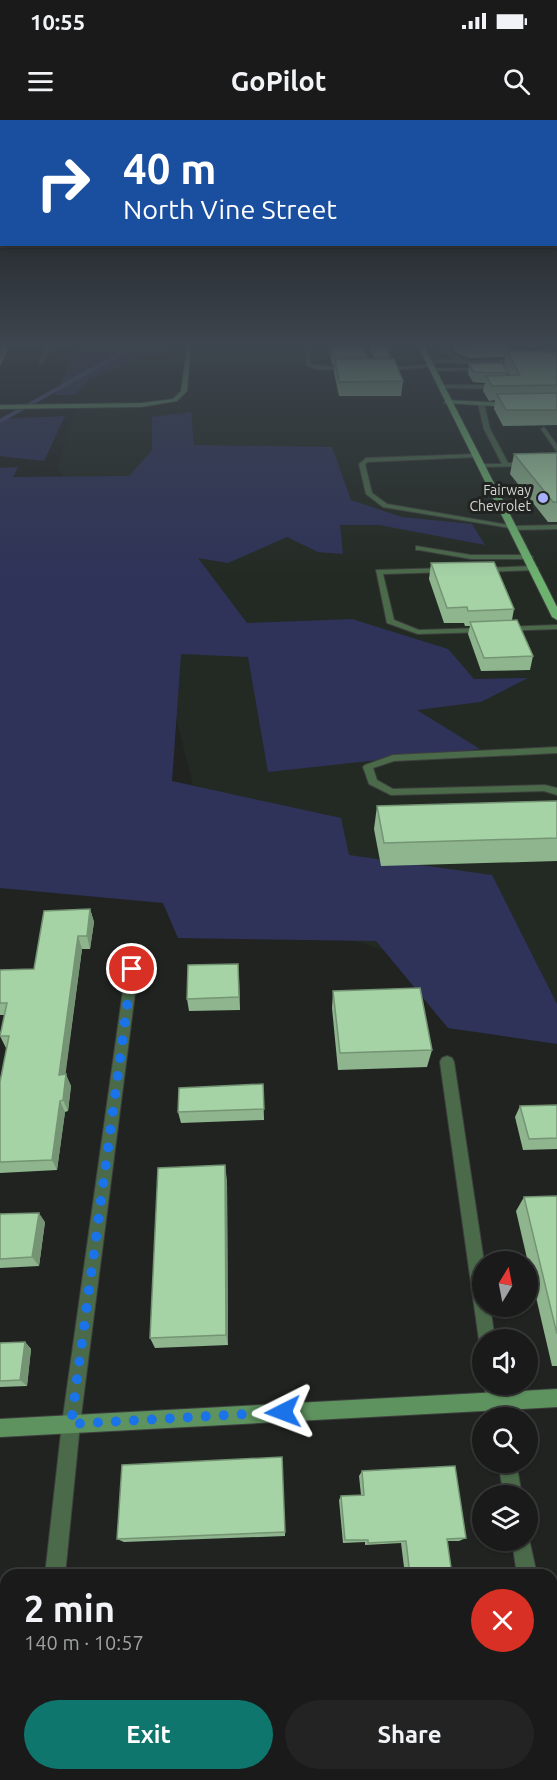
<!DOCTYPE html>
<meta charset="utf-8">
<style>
:root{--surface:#191a19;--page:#222322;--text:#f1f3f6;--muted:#9fa1a2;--line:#373838;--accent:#0f766e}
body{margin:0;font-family:Ubuntu,sans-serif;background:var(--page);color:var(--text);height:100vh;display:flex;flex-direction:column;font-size:22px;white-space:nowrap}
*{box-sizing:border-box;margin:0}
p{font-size:20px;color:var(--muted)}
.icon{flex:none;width:33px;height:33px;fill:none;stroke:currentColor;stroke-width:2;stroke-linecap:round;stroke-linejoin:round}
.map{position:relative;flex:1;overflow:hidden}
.panel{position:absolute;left:0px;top:1449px;width:558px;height:212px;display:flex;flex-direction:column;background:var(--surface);border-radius:18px 18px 0 0;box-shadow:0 2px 4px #0004,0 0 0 2px var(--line)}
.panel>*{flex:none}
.guide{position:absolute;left:0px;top:0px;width:558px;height:126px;box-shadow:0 2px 4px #0004,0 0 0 2px var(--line);background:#1a4fa0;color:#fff;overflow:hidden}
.needle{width:39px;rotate:10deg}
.controls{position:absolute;left:472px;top:1131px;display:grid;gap:12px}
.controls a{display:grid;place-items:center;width:66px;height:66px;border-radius:50%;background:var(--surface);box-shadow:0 2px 4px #0004,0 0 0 2px var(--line);font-size:30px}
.pin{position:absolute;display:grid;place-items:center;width:51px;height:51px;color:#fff;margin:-26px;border:3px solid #fff;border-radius:50%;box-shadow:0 2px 6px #0007}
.me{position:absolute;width:66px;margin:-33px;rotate:267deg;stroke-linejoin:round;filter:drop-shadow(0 0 4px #0008)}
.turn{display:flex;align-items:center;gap:21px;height:126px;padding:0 24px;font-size:27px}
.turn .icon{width:78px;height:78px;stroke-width:2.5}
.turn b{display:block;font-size:42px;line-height:51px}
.round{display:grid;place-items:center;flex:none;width:63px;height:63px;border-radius:32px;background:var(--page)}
.headline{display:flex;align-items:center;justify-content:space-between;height:102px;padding:0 24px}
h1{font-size:36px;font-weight:700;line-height:45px}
.cta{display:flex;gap:12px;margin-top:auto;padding:12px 24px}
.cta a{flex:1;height:69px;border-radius:36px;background:var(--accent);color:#fff;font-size:24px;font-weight:700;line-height:69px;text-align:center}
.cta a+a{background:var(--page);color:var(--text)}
.status{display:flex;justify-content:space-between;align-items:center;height:42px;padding:0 30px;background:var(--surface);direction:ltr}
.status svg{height:16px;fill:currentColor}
header{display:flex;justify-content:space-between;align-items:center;height:78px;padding:0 24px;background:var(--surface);font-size:27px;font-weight:700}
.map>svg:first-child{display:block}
.built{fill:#232a23}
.green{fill:#2f3359}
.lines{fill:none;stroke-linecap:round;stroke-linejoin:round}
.stream{stroke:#474c7c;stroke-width:4}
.lane-casing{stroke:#3e403e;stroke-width:2}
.street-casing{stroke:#3e403e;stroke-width:2}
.secondary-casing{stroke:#3e403e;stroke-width:2}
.primary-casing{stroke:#3e403e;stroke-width:2}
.lane{fill:#4a6a4a;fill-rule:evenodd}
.street{fill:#4a6a4a;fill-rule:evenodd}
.secondary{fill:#5e935f;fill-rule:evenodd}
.primary{fill:#6db26f;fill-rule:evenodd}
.wall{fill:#8eb58e}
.shaded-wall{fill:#749474}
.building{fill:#a5d3a5;stroke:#749474;stroke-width:1.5}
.route{stroke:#1a73e8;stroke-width:10;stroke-dasharray:0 18}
.poi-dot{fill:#a7b1fc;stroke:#212321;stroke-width:2}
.labels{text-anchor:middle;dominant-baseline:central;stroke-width:6;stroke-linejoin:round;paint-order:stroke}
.far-poi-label{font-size:14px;fill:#d5d6d5;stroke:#212321;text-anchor:end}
</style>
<div class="status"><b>10:55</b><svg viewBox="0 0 49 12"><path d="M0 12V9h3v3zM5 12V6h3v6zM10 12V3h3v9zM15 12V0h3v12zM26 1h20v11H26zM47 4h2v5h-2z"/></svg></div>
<header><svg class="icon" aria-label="menu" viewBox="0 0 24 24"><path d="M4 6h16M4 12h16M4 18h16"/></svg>GoPilot<svg class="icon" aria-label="search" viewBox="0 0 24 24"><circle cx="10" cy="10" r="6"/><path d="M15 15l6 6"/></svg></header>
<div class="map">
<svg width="557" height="1660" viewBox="0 0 557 1660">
<rect width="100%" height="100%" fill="#212321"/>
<path class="built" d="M101,226H557V886L221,778L142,461L57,348L91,235Z"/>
<g class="green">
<path d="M79,226H172L168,235H147L130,242L89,259L75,275H55Z"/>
<path d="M191,292L194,325L332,327L351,380L402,397L472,404L485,425L379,405H340L343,434L318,432L287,417L228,443L198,438L247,503L352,499L448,529L474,559L528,558L481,582L417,590L480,629L268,652L248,537L181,534L172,661L341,698L349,735L492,755L557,884V924L448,908L376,821L178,818L163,783L0,768V348L18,347L13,357L129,356L152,330V297Z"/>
<path d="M65,296L44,341L0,336V299Z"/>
</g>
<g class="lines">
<path class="stream" d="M0,301L134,226"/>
<g class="lane-casing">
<g id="lane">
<path d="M48,226H52L43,243H39Z"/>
<path d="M304,226H308L311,244L351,249L318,250L307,246Z"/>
<path d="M362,226H366L376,250L371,249Z"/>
<path d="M442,226H446C451,232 457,238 464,240C472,242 523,240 530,236C539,231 542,225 554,226L552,230C538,232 541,236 531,239C514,246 447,244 426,242L428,240H458L450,237Z"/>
<path d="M431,244L429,247L383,251L380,249Z"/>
<path d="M432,248H485L488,250L430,251Z"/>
<path d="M440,265H499L502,267L499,269L438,268Z"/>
<path d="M481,282L484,284L490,309L508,343L557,342V346L478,347L480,344H502L484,309L478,284Z"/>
<path d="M544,307L557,325V332L541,309Z"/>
<path d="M475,334L477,337L368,342L365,344L372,373L387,384L514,406L557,405V409L513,410L510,408L383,387L366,374L359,344L366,338Z"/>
<path d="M416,426L471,435H529L533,437L529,439H471L419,430H416Z"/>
<path d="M534,446L538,448L537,450L482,452L478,450L482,448Z"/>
<path d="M450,448V452H447L383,454L394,500L419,510L484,508H487V512L418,514L387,503L376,450Z"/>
<path d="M557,505V509L504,511L500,509L504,507Z"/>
<path d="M557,627V633L394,641L373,648L377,660L393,669L545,665L557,668V675L544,671L391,675L369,664L363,647L365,645L393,635Z"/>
<path d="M447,936L452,938L454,942L484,1142L483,1186H490L495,1220H483V1227L479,1220L440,942L442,938Z"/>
<path d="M484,1264H502L507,1298H489Z"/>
<path d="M498,1342H516L522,1376H504Z"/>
<path d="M528,1414L537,1455H517L512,1420H528Z"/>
<path d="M552,1584L557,1587V1633L552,1631Z"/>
</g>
</g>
<g class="street-casing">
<g id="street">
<path d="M132,844L136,846L138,849L80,1304L65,1455H45L62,1304L126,849L128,846Z"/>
<path d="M24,1654H46L45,1660H23Z"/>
</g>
</g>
<g class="secondary-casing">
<g id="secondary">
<path d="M187,226H191L187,271L177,281L141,287L0,289V285L141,283L173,279L181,271Z"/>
<path d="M446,280L511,283L514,285L511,287L444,283Z"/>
<path d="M557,1269V1287L0,1317V1299Z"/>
</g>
</g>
<g class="primary-casing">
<path id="primary" d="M418,226H424L545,463L557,487V500L552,497Z"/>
</g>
<use href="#lane" class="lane"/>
<use href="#street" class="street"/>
<use href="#secondary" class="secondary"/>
<use href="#primary" class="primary"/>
</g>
<g class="wall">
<path d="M329,226H363L368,239H374L368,226H386L390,239L403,261L401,276H339L334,253V245H332Z"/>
<path d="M452,226H505L508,231L557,232V305L503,306L494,289L495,280L489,281L483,271L485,263L473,262L468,254L469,244L508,253L507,256H510L504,245L505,237L469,238L455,232Z"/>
<path d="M557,333V402H548L510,354L514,334Z"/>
<path d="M431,443L514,489L512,500L533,536L530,550L481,551L468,514L470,506H465L464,503H444L429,459Z"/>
<path d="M557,681V741L381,746L374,709L377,686Z"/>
<path d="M90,789L94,802L90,829H82L65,954L71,966L68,991L65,992L57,1050L0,1053V962L7,928H6L0,916L5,895H0V850L34,849Z"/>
<path d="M239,857L240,890L189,891L187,879Z"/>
<path d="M333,871L432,930L427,947L338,950L332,888Z"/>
<path d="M263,964L264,1000L181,1003L178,992Z"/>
<path d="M557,985V1029L523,1030L515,997L520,986Z"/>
<path d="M227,1060L228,1225L155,1228L150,1218Z"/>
<path d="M557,1076V1246H552L516,1091L524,1077Z"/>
<path d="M0,1094L45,1102L39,1146L0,1148Z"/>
<path d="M25,1222L31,1229L27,1266L0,1267V1223Z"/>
<path d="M362,1351L466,1418L459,1421H447L452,1455H405L401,1423L365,1425V1422L343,1423L339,1380L341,1376L361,1375L359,1356Z"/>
<path d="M285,1412V1416L124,1422L117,1419Z"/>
<rect x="407" y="1654" width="108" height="6"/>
</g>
<g class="shaded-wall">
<path d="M3,226H10L0,247V232Z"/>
<path d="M390,236L389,244L377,246L378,237Z"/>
<path d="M90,789L94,802L90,829L87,816Z"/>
<path d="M78,816L82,829L64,966L59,955Z"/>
<path d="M66,954L71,966L68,991L63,980Z"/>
<path d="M60,981L65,992L57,1050L52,1040Z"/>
<path d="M225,1045L227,1060L228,1225L226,1215Z"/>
<path d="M39,1093L45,1102L39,1146L32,1137Z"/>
<path d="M25,1222L31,1229L27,1266L20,1260Z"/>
</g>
<g class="building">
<path d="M331,226H363L368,237L333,236Z"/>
<path d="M373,226H386L390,236L378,237Z"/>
<path d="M456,226H505L508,231L470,232Z"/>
<path d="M507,231L557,232V265L492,266L486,256L520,255Z"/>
<path d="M335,239H394L403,261L339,262Z"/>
<path d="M502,243L508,253L474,252L469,244Z"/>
<path d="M557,273V290H506L497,274Z"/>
<path d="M557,333V382H553L514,334Z"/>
<path d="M494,442L514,489L468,491L467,487L447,488L431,443Z"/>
<path d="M517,500L533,536L484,538L470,502Z"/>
<path d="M557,681V718L384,723L377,686Z"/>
<path d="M90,789L87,816H78L59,955L66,954L63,980L60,981L52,1040L0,1042V962L9,916H0L7,883H0V850L34,849L44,791Z"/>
<path d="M238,844L239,877L187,879L188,845Z"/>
<path d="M420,868L432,930L340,933L333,871Z"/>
<path d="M263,964L264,989L178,992L179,968Z"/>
<path d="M557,985V1018L529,1019L520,986Z"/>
<path d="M225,1045L226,1215L150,1218L158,1048Z"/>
<path d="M557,1076V1214L524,1077Z"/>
<path d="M39,1093L32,1137L0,1139V1094Z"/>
<path d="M25,1222L20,1260L0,1261V1223Z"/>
<path d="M282,1337L285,1412L117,1419L122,1345Z"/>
<path d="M455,1346L466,1418L447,1419L452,1455H410L406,1421L368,1423V1420H345L341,1376L364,1375L362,1351Z"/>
<rect x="129" y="1654" width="151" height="6"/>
<rect x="412" y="1654" width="103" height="6"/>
</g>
<linearGradient id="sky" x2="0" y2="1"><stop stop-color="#121312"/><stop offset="0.49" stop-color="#3d454e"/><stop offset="1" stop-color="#3d454e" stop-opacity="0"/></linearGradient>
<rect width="557" height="458" fill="url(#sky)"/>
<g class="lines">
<path class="route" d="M132,849L71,1304L283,1292"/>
</g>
<circle class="poi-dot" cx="543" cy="378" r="6"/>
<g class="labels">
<g class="far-poi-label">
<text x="531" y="370">Fairway<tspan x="531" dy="16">Chevrolet</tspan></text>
</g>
</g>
</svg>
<div class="controls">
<a><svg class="needle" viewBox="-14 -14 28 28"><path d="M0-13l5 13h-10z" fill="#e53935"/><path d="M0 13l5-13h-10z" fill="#9fa1a2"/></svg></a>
<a><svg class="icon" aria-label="sound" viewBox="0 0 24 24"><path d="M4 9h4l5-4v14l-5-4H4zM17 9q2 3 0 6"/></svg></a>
<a><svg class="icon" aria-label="search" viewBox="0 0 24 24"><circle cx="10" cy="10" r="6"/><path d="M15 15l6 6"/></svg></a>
<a><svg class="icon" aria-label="layers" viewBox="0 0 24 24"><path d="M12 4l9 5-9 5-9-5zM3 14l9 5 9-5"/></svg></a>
</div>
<div class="pin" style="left:132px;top:849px;background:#d93025"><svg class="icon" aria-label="arrive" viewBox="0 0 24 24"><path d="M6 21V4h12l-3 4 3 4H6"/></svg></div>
<svg class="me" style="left:283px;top:1292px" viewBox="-20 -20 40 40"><path d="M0-17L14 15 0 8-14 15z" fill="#1a73e8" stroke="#fff" stroke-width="4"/></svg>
<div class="guide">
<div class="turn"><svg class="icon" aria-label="right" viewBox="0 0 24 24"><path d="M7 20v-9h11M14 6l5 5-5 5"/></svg><div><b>40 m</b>North Vine Street</div></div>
</div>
<section class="panel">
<div class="headline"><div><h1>2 min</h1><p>140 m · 10:57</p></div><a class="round" style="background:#d93025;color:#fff"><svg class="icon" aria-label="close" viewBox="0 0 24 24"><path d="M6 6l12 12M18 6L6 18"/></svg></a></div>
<div class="cta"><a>Exit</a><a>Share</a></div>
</section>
</div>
